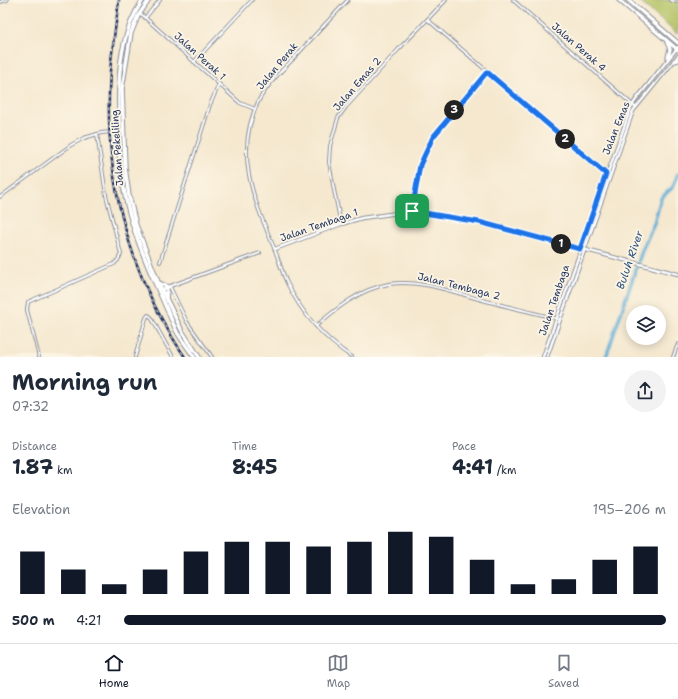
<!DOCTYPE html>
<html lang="en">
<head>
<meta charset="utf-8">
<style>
  body { margin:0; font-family:"Shantell Sans",sans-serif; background:#f2f2f3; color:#1f2937; height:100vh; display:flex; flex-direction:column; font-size:15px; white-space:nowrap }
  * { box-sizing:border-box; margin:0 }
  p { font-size:13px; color:#747a83 }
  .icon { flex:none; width:22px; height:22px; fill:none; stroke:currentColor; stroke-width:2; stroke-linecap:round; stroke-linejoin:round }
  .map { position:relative; height:357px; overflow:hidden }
  .drawer { display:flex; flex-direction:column; background:#fff; flex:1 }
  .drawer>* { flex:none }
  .fabs { position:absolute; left:626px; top:305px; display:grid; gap:8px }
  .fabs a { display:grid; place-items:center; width:40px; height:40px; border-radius:50%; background:#fff; box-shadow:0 2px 10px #0003; font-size:20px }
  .pin { position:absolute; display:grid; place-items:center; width:34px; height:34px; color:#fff; margin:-17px; border-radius:8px; box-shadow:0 2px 6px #0006 }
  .km { position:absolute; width:20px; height:20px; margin:-10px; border-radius:50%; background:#222; color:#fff; font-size:11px; line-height:20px; text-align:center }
  .round { display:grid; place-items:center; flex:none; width:42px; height:42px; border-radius:21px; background:#f2f2f3 }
  .headline { display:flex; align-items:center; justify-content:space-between; height:68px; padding:0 12px }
  h1 { font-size:22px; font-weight:700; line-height:30px }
  .stats { display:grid; grid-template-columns:repeat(3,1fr); gap:6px; height:68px; padding:4px 12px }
  .stats div { display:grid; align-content:center }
  .stats b { font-size:20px; font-weight:700 }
  .stats small { font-size:11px; font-weight:400 }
  .stats p { font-size:11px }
  .chart { height:112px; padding:8px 12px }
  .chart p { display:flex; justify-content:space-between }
  .chart svg { width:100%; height:72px; margin-top:4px; stroke:#111827; stroke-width:6 }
  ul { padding:0 12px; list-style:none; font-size:13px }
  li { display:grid; grid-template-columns:64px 48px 1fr; align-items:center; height:30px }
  li i { height:10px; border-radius:5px; background:#111827 }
  .tab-bar { display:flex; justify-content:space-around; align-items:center; height:56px; border-top:1px solid #e0e1e3; background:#fff; font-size:11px; color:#747a83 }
  .tab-bar a { display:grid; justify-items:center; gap:2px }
  .tab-bar .on { color:#111827 }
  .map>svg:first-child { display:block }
</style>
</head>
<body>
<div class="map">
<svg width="678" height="357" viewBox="0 0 678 357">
  <rect width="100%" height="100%" fill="#fcf5e5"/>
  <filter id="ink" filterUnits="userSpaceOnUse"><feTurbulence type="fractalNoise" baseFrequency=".025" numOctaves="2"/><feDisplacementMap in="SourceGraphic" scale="8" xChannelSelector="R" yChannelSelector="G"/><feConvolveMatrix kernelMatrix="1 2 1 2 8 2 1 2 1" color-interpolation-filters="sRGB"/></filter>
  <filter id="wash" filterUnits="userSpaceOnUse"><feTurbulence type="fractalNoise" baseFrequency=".012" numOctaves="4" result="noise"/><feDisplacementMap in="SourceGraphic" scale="16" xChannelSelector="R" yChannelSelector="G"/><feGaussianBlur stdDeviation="0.9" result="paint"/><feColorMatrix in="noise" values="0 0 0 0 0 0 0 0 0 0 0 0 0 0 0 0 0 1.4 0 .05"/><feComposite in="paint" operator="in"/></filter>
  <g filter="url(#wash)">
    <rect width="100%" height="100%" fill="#f5e8cf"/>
    <path fill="#b6c467" stroke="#687a62" d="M638,0h40v33h-2z"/>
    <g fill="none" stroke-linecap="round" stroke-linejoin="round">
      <path stroke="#5cadd7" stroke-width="3.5" d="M606,357l37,-109 11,-25 7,-25 12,-11 5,-13"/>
    </g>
  </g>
  <g filter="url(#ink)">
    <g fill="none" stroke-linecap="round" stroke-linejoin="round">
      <defs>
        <g id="minor">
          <path d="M348,0c-18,19 -36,38 -54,58 -13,13 -26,26 -35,42 -25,51 -7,95 13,143 6,13 9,27 15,40 15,31 36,55 65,74"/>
          <path d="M513,0l122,107"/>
          <path d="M670,0l8,2"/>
          <path d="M0,2l7,-2"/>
          <path d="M140,13l100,90 15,6"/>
          <path d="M145,18l15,-18"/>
          <path d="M428,20l178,154"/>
          <path d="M194,62l58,-62"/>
          <path d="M0,197l71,-52 13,-7 17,-5 22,-2"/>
          <path d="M412,211l8,-46 13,-28 54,-65"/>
          <path d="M341,224l-7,-34 -5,-28 1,-16 8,-28 8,-11 52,-57 48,-50"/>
          <path d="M160,262l50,-157 9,-21"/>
          <path d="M170,287l17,35 25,35"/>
          <path d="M162,289l98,-36"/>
          <path d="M316,326c21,-18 44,-37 73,-42 34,-5 68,10 101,18 22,6 45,11 68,17"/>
          <path d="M39,357l-12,-47 1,-8 86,-38 4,-4 3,-6 -15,-59 -9,-61"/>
          <path d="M135,357l11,-39 2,-3 3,2 22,40"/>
          <path d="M673,357l5,-13"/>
        </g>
        <path id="tertiary" d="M275,249l66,-25 21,-6 50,-7 32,5 35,6 199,52"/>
        <g id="secondary">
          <path d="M543,357l87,-247 5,-9 43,-54"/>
          <path d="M547,357l86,-246 45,-55"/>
        </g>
        <g id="primary">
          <path d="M143,0c-22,31 -25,71 -24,108 0,20 -1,41 2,61 4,41 19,80 36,118 7,15 13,30 20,45 5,9 12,17 17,25"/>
          <path d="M149,0l-11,16 -7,17 -9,56 3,79 4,28 7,29 22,57 24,49 17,26"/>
          <path d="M619,0l59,50"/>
          <path d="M628,0l50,43"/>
          <path d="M667,42l3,7 -2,9"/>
          <path d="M674,61l4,-1"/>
          <path d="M159,283l9,4"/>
          <path d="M166,298l1,-9"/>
        </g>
      </defs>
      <use href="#minor" stroke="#888c96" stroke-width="4"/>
      <use href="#tertiary" stroke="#888c96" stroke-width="4.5"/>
      <use href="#secondary" stroke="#888c96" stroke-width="4.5"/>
      <use href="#primary" stroke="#888c96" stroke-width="5.5"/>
      <use href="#minor" stroke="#fff" stroke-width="2"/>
      <use href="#tertiary" stroke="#fff" stroke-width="2.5"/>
      <use href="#secondary" stroke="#fff" stroke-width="2.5"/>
      <use href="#primary" stroke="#fff" stroke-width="3.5"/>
      <defs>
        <path id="rail" d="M119,0c-3,24 -7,48 -9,72 -7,102 17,200 75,285"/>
      </defs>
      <use href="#rail" stroke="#1b2f5e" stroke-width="2.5"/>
      <use href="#rail" stroke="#fcf5e5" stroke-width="1" stroke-dasharray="3" stroke-linecap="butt"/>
    </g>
  </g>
  <g fill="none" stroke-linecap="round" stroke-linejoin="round" filter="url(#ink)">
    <defs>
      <path id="route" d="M487,72l119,102 -26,75 -101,-27 -67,-11 8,-46 13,-28z"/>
    </defs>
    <use href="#route" stroke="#fff" stroke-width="8"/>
    <use href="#route" stroke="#1a73e8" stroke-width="5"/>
  </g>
  <g text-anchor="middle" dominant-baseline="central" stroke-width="3.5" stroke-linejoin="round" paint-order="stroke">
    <g font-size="10" fill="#1b2f5e" stroke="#fcf5e5">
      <text transform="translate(579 47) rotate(41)">Jalan Perak 4</text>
      <text transform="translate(200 56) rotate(42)">Jalan Perak 1</text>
      <text transform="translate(277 66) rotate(-50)">Jalan Perak</text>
      <text transform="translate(357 84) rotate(-49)">Jalan Emas 2</text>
      <text transform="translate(616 128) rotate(-68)">Jalan Emas</text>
      <text transform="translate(117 148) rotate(-94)">Jalan Pekeliling</text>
      <text transform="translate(319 225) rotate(-19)">Jalan Tembaga 1</text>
      <text transform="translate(459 286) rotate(14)">Jalan Tembaga 2</text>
      <text transform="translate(554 300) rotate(-71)">Jalan Tembaga</text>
    </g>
    <g font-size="11" font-style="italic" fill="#2e5582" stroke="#fcf5e5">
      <text transform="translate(630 260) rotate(-71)">Buluh River</text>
    </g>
  </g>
</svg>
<div class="fabs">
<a><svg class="icon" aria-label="layers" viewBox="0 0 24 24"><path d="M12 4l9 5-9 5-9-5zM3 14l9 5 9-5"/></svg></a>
</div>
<div class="pin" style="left:412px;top:211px;background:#1e9e55"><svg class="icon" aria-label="arrive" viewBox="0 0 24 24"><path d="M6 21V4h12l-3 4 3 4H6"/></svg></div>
<b class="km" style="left:561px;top:244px">1</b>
<b class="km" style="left:565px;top:139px">2</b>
<b class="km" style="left:454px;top:110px">3</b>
</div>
<section class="drawer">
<div class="headline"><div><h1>Morning run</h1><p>07:32</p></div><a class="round"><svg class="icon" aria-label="share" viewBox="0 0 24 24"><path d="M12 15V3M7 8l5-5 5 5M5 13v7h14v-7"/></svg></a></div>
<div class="stats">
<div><p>Distance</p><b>1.87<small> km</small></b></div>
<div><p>Time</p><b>8:45</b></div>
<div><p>Pace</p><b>4:41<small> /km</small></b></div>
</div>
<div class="chart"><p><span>Elevation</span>195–206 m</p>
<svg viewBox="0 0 160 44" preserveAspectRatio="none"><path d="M5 44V18M15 44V29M25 44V38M35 44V29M45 44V18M55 44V12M65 44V12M75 44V15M85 44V12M95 44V6M105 44V9M115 44V23M125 44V38M135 44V35M145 44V23M155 44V15"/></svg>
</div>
<ul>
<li><b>500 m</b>4:21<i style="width:100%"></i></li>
</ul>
</section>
<nav class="tab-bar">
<a class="on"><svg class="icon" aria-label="home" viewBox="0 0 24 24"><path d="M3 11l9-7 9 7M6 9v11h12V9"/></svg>Home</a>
<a><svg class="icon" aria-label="map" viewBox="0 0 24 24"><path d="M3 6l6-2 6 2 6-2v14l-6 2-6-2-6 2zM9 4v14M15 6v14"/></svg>Map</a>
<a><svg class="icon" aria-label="saved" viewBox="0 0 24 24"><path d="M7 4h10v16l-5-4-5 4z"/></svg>Saved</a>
</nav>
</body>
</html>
